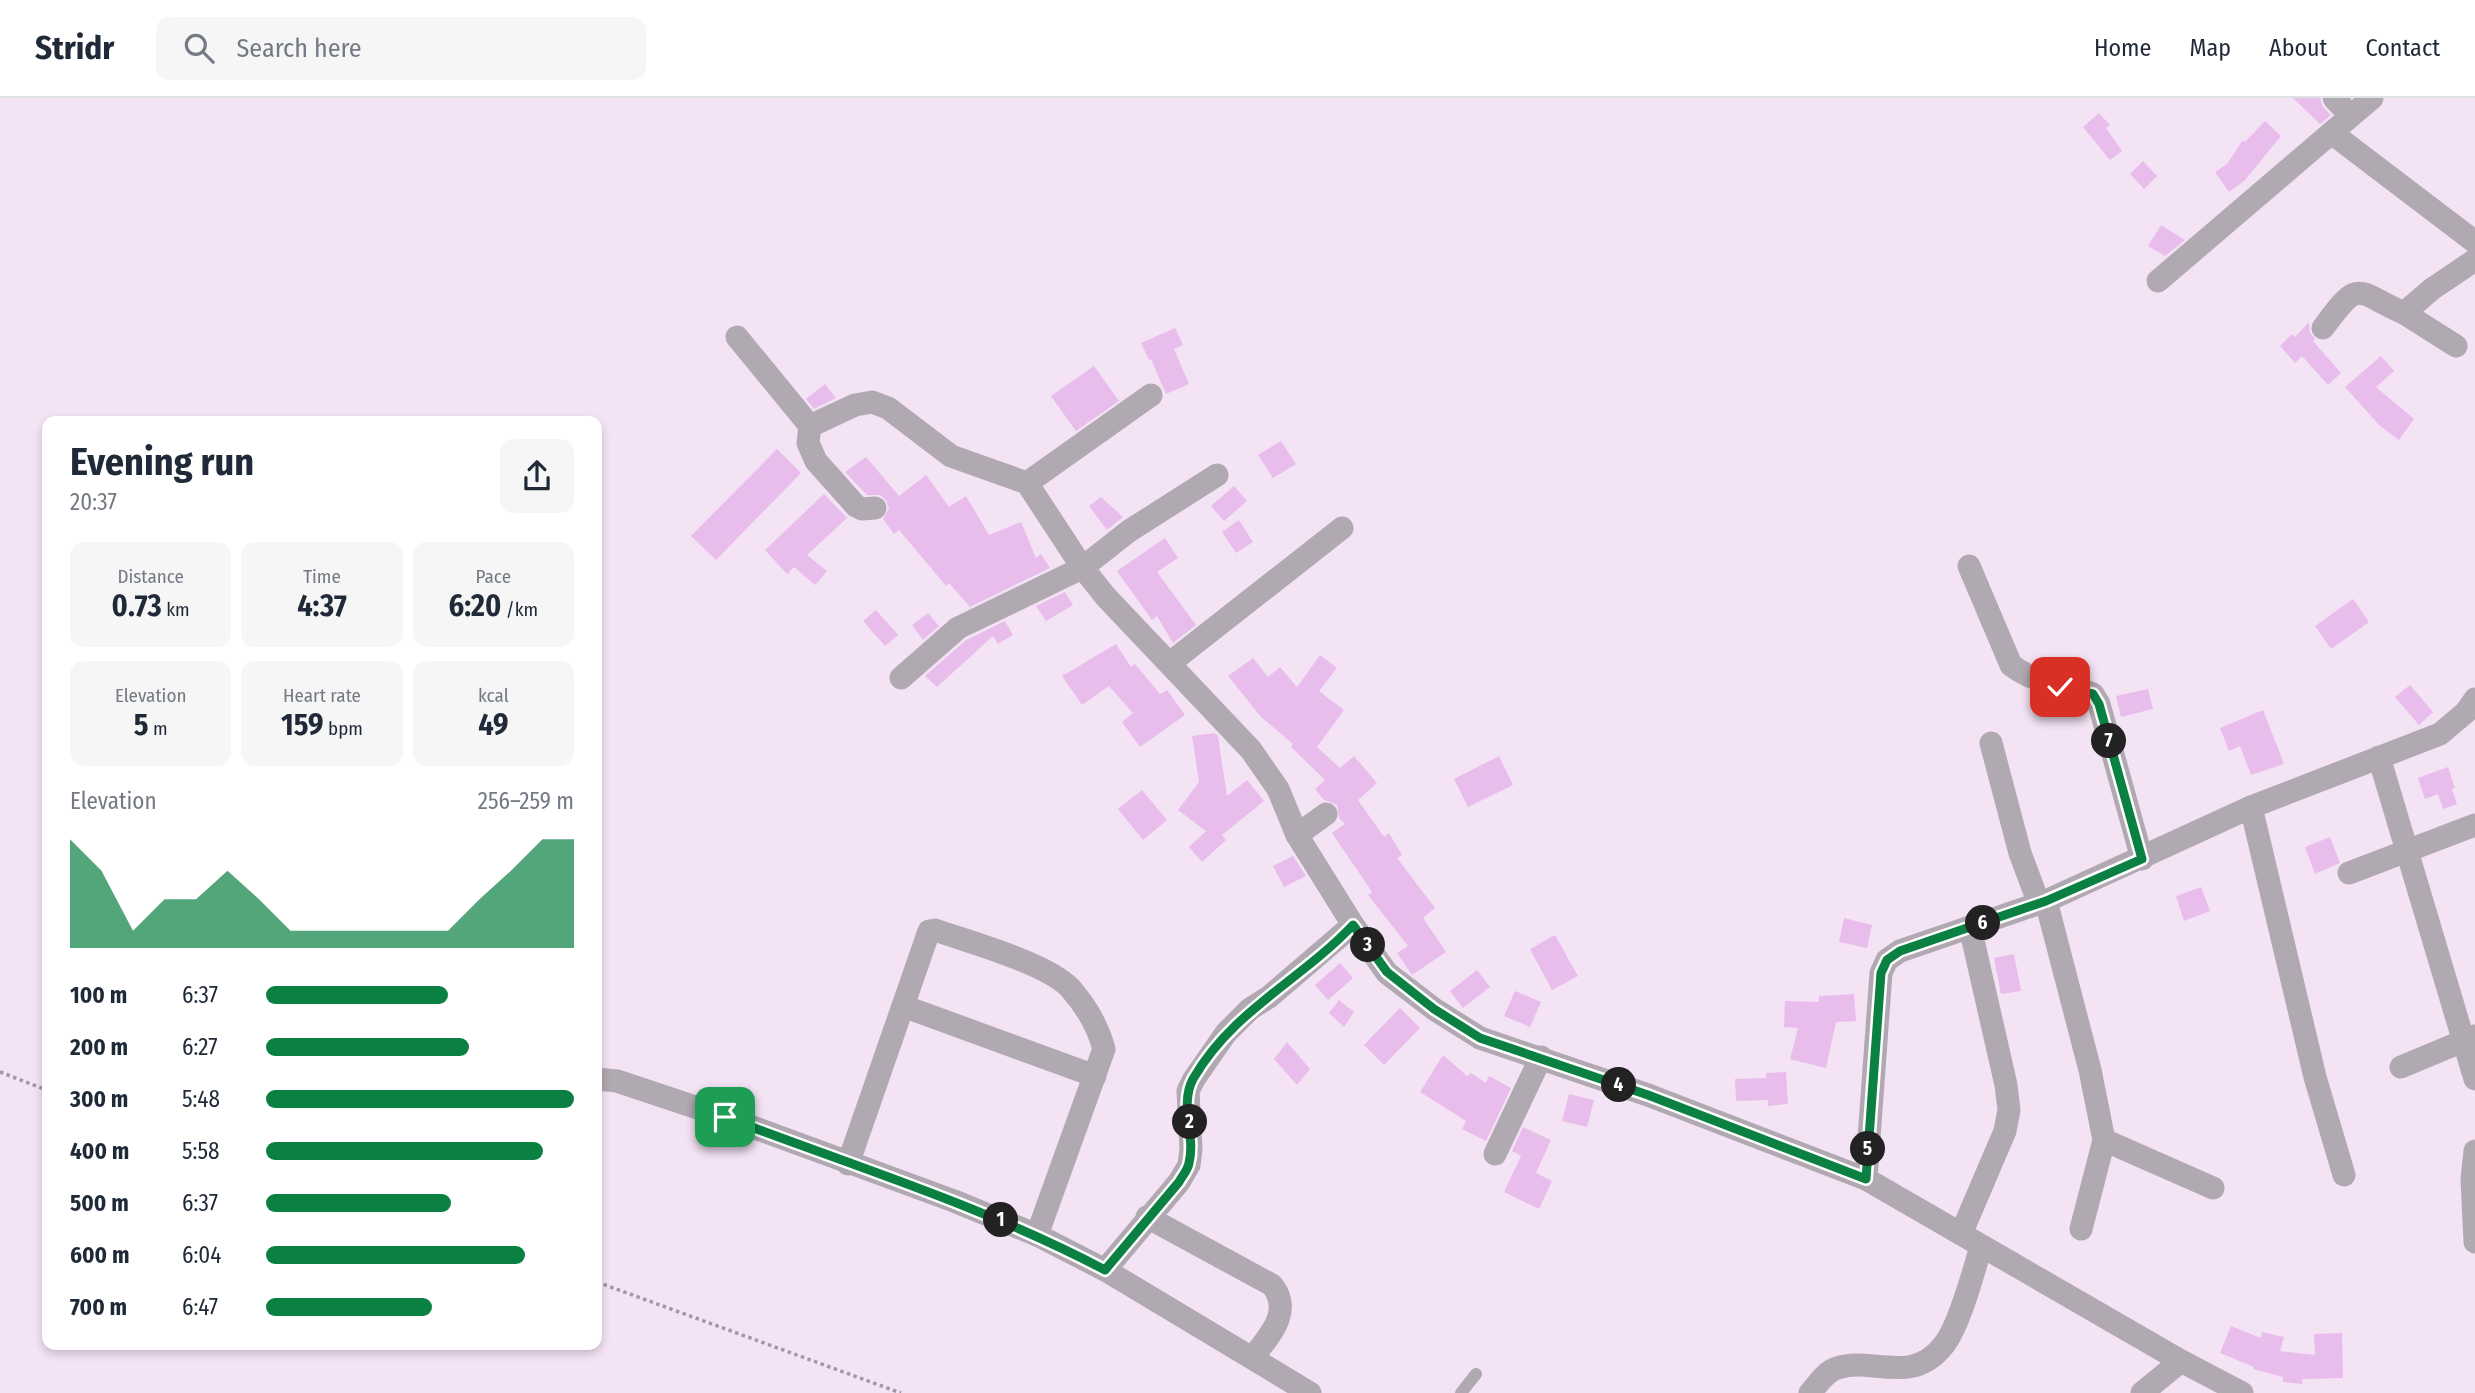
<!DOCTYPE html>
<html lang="en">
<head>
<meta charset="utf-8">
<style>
  body { margin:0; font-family:"Fira Sans Condensed",sans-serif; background:#f6f6f7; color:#1f2937; height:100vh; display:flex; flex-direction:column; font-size:26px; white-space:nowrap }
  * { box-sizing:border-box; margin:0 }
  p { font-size:23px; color:#747a83 }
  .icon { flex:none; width:38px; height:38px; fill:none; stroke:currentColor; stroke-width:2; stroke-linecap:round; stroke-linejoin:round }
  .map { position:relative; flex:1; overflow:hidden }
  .panel { position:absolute; left:42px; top:318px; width:560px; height:934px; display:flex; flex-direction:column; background:#fff; border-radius:14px; box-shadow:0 4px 10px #0003 }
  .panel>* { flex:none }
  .pin { position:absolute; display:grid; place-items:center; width:60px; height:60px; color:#fff; margin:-30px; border-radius:14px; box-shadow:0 4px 10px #0006 }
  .km { position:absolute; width:35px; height:35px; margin:-18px; border-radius:50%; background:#222; color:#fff; font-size:19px; line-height:35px; text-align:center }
  .round { display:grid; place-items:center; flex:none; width:74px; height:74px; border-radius:14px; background:#f6f6f7 }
  .headline { display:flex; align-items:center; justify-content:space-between; height:119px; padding:0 28px }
  h1 { font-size:38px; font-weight:700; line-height:52px }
  .figures { display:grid; grid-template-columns:repeat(3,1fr); gap:10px; height:119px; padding:7px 28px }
  .figures div { display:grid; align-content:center; border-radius:14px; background:#f6f6f7; text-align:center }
  .figures b { font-size:30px; font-weight:700 }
  .figures small { font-size:19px; font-weight:400 }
  .figures p { font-size:19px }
  .chart { height:196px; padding:14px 28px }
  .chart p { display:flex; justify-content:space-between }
  .chart svg { width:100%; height:126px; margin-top:7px; fill:#0b8043; opacity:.7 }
  ul { padding:0 28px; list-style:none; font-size:23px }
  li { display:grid; grid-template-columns:112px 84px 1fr; align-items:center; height:52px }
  li i { height:18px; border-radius:9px; background:#0b8043 }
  header { display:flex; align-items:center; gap:42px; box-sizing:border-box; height:98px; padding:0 35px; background:#fff; border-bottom:2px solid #e0e1e3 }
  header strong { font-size:33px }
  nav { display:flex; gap:38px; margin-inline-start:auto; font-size:24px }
  .search { width:490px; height:63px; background:#f6f6f7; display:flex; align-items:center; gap:18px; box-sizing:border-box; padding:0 24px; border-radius:14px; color:#747a83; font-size:26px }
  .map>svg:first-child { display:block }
</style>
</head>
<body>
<header>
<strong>Stridr</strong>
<div class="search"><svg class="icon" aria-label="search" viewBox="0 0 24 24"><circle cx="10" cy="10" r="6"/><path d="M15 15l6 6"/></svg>Search here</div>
<nav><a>Home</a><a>Map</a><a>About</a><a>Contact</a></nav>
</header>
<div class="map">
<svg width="2475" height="1295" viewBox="0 0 2475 1295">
  <rect width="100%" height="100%" fill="#f4e3f5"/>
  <g fill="#e8bdec">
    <path d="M2293,0h27l3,9 8,8 -11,9z"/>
    <path d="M2099,15l11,12 -4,3 16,23 -12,9 -27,-33z"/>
    <path d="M2265,23l16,15 -36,44 -16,12 -14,-20 12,-8 16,-24 2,2z"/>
    <path d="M2143,63l14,15 -13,13 -14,-15z"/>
    <path d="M2161,127l24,15 -20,16 -17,-10z"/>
    <path d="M2309,224l1,11 5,6 -2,2 28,32 -13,12 -26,-29 -7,7 -15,-17 12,-12 3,3z"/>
    <path d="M1175,230l8,17 -9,4 15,35 -23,10 -15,-35 -2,1 -8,-17z"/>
    <path d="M2381,258l13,15 -18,16 38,32 -15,21 -20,-15 -34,-38z"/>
    <path d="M1094,268l25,35 -43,30 -25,-35z"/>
    <path d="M825,286l11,14 -22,11 -8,-10z"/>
    <path d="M1281,343l15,23 -23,14 -15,-23z"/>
    <path d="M777,351l24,24 -85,87 -25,-24z"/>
    <path d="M866,359l33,39 27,-21 23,32 17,-11 23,39 32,-13 15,36 5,-4 9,14 -80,39 -21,-24 -3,3 -47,-56 -5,4 -11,-15 6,-11 -3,-8 -6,-5h-13l-22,-23z"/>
    <path d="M1234,388l13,15 -23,20 -13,-15z"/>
    <path d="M824,396l23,24 -40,37 20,16 -12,14 -21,-18 -7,7 -22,-24z"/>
    <path d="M1101,399l22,20 -16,13 -18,-24z"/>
    <path d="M1239,422l14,22 -17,11 -14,-21z"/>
    <path d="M1165,440l13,20 -21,14 39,53 -23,18 -16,-27 -5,4 -35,-49z"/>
    <path d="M1065,494l8,13 -27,16 -10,-15z"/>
    <path d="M2353,501l16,23 -38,27 -16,-23z"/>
    <path d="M876,512l22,25 -13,11 -22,-25z"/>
    <path d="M928,515l11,13 -16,14 -11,-15z"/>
    <path d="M1005,523l8,14 -15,9 -5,-8 -56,51 -12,-11 41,-36z"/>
    <path d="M1116,546l15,23 4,-3 25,30 7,-4 18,25 -45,32 -18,-25 11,-9 -24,-27 -27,19 -20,-29z"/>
    <path d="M1320,557l17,13 -18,23 25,19 -27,37 23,21 14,-12 23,27 -19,17 26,37 5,-4 13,22 -5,3 38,50 -12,10 23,34 -34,23 -15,-22 11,-7 -40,-51 4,-3 -40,-59 13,-9 -6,-6 -2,-13 -13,-5 -9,-11 10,-9 -34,-33 2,-3 -32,-27 -33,-41 25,-18 15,19 12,-10 17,20z"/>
    <path d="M2410,587l23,27 -14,13 -24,-28z"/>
    <path d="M2148,591l5,20 -32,8 -5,-21z"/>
    <path d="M2263,612l21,54 -33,11 -11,-29 -11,5 -9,-23z"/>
    <path d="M1215,635l3,3 9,60 20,-16 17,21 -42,34 4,5 -24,22 -13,-15 17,-16 -28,-21 21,-28 -7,-46z"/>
    <path d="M1499,658l14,29 -45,22 -14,-28z"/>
    <path d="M2448,669l7,21 -3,1 5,15 -14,5 -5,-15 -13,5 -7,-21z"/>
    <path d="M1142,692l25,30 -24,20 -25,-31z"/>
    <path d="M2330,739l10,26 -25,11 -10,-27z"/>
    <path d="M1293,758l13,20 -22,11 -11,-21z"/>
    <path d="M2201,789l9,24 -26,10 -8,-25z"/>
    <path d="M1844,820l28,7 -5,23 -28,-6z"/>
    <path d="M1555,837l23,41 -26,14 -22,-41z"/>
    <path d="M2014,856l7,37 -20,3 -7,-36z"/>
    <path d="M1340,865l13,15 -25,22 -13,-15z"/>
    <path d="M1477,872l13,17 -27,21 -13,-17z"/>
    <path d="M1515,893l26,11 -11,25 -26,-11z"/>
    <path d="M1854,896l2,27 -20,1 -10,46 -36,-9 8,-31 -14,-1 1,-26 34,1v-6z"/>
    <path d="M1339,902l15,12 -10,15 -15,-14z"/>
    <path d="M1400,910l20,20 -36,37 -20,-20z"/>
    <path d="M1287,944l23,27 -13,16 -23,-26z"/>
    <path d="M1443,957l24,21 4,-3 15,10 3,-7 22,12 -25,53 -24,-12 4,-8 -46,-29z"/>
    <path d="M1786,974l2,32 -20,2v-6l-32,1 -1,-22 31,-1v-5z"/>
    <path d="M1569,996l25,6 -7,27 -25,-6z"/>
    <path d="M1523,1029l28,13 -15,33 16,8 -13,28 -35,-17 17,-36 -9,-5z"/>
    <path d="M2231,1228l30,12 1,-6 22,5 -4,14 35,4 -1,-21 28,-1 1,45 -40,1 -1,5 -19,-2v-5l-30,-8 1,-2 -34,-14z"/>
  </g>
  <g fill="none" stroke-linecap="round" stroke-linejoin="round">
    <g stroke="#a497a5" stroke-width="3.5" stroke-dasharray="3.5 3.5" stroke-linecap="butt">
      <path d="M0,974l47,18"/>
      <path d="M597,1184l304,111"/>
    </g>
    <path stroke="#b1a9b1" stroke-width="12" d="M1461,1295l15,-19"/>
    <g stroke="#b1a9b1" stroke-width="23">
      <path d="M2334,0l16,17"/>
      <path d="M2333,36l142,108"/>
      <path d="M2158,183l214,-183"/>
      <path d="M2404,215l52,33"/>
      <path d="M2323,230c38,-52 32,-36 81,-15l28,-24 43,-29"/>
      <path d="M737,239l73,89 45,-21 17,-3 16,6 63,48 76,27 55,84 24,30 145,153 27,39 19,46 56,90 34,48 47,36 46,29 168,57 218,84 315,182 61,32"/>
      <path d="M810,328l-2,17 8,18 40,45 6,3 13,-1"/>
      <path d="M1027,385l124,-88"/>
      <path d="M1969,468l42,99c29,22 52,17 82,29l6,10 43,155"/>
      <path d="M1170,565l172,-135"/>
      <path d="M901,580l57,-50 124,-60 47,-37 88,-56"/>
      <path d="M1991,645l29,110 19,51"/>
      <path d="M2379,659l96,322"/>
      <path d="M2251,709l64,270 29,98"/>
      <path d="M1297,737l29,-21"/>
      <path d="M2349,775l126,-48"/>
      <path d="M2046,803l44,169 14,70 109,48"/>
      <path d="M903,908l192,70"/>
      <path d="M2401,969l74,-31"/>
      <path d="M597,981l20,2 108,36 229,84 83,34"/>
      <path d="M2475,1053l-3,28 3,63"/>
      <path d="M1495,1056l46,-97"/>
      <path d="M848,1066l81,-233 6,-1c34,12 111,33 135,58 16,18 28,39 34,61l-67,186 68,35 205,123"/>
      <path d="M1866,1081l15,-206 6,-13 13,-9 146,-50 205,-94 189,-73 26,-22 9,-13"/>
      <path d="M1147,1119l125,68c21,26 -2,50 -19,72"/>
      <path d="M2081,1131l23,-89"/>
      <path d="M1961,1136l44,-103 4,-21 -3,-25 -36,-158"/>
      <path d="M1105,1172l74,-88 10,-17 2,-16 -3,-58 6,-12 32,-46 24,-24 19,-12 84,-72"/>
      <path d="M1810,1295c8,-9 15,-21 27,-25 34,-12 74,18 106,-22 16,-19 31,-75 38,-100"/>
      <path d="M2142,1295l39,-32"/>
    </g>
  </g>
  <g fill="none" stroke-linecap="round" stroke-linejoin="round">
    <defs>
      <path id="route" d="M725,1019c128,49 259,89 380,153l74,-88c3,-6 9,-12 10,-19 7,-27 -10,-58 4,-84 40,-69 107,-98 160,-154l34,47 47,37 46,29 168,57 218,84 15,-206 6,-13 13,-9 146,-50 96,-42 -43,-155 -6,-10 -33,-7"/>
    </defs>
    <use href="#route" stroke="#fff" stroke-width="14"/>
    <use href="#route" stroke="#0b8043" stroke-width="9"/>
  </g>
</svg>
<div class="pin" style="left:725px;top:1019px;background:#1e9e55"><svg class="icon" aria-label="arrive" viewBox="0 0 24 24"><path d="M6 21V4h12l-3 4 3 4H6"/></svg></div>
<div class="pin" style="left:2060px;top:589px;background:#d93025"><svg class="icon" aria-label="check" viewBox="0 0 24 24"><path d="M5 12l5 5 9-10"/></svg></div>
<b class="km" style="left:1001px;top:1122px">1</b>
<b class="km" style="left:1190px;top:1024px">2</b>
<b class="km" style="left:1368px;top:847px">3</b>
<b class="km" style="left:1619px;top:987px">4</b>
<b class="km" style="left:1868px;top:1051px">5</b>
<b class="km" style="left:1983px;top:825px">6</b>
<b class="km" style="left:2109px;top:643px">7</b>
<section class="panel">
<div class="headline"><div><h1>Evening run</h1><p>20:37</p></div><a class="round"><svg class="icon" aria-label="share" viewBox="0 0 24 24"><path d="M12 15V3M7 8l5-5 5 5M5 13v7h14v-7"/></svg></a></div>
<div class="figures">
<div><p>Distance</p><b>0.73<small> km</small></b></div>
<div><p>Time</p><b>4:37</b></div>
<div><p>Pace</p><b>6:20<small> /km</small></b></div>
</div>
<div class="figures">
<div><p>Elevation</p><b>5<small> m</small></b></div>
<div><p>Heart rate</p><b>159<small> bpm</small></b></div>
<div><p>kcal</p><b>49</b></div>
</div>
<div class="chart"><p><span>Elevation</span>256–259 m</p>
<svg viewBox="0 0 160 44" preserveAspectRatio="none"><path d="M0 44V6L10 17L20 38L30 27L40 27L50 17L60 27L70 38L80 38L90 38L100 38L110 38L120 38L130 27L140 17L150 6L160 6V44z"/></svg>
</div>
<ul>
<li><b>100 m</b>6:37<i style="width:59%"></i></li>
<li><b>200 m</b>6:27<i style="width:66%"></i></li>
<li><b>300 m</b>5:48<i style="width:100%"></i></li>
<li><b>400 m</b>5:58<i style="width:90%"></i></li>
<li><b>500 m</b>6:37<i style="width:60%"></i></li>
<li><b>600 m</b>6:04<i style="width:84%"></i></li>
<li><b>700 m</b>6:47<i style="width:54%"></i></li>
</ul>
</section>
</div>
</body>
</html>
